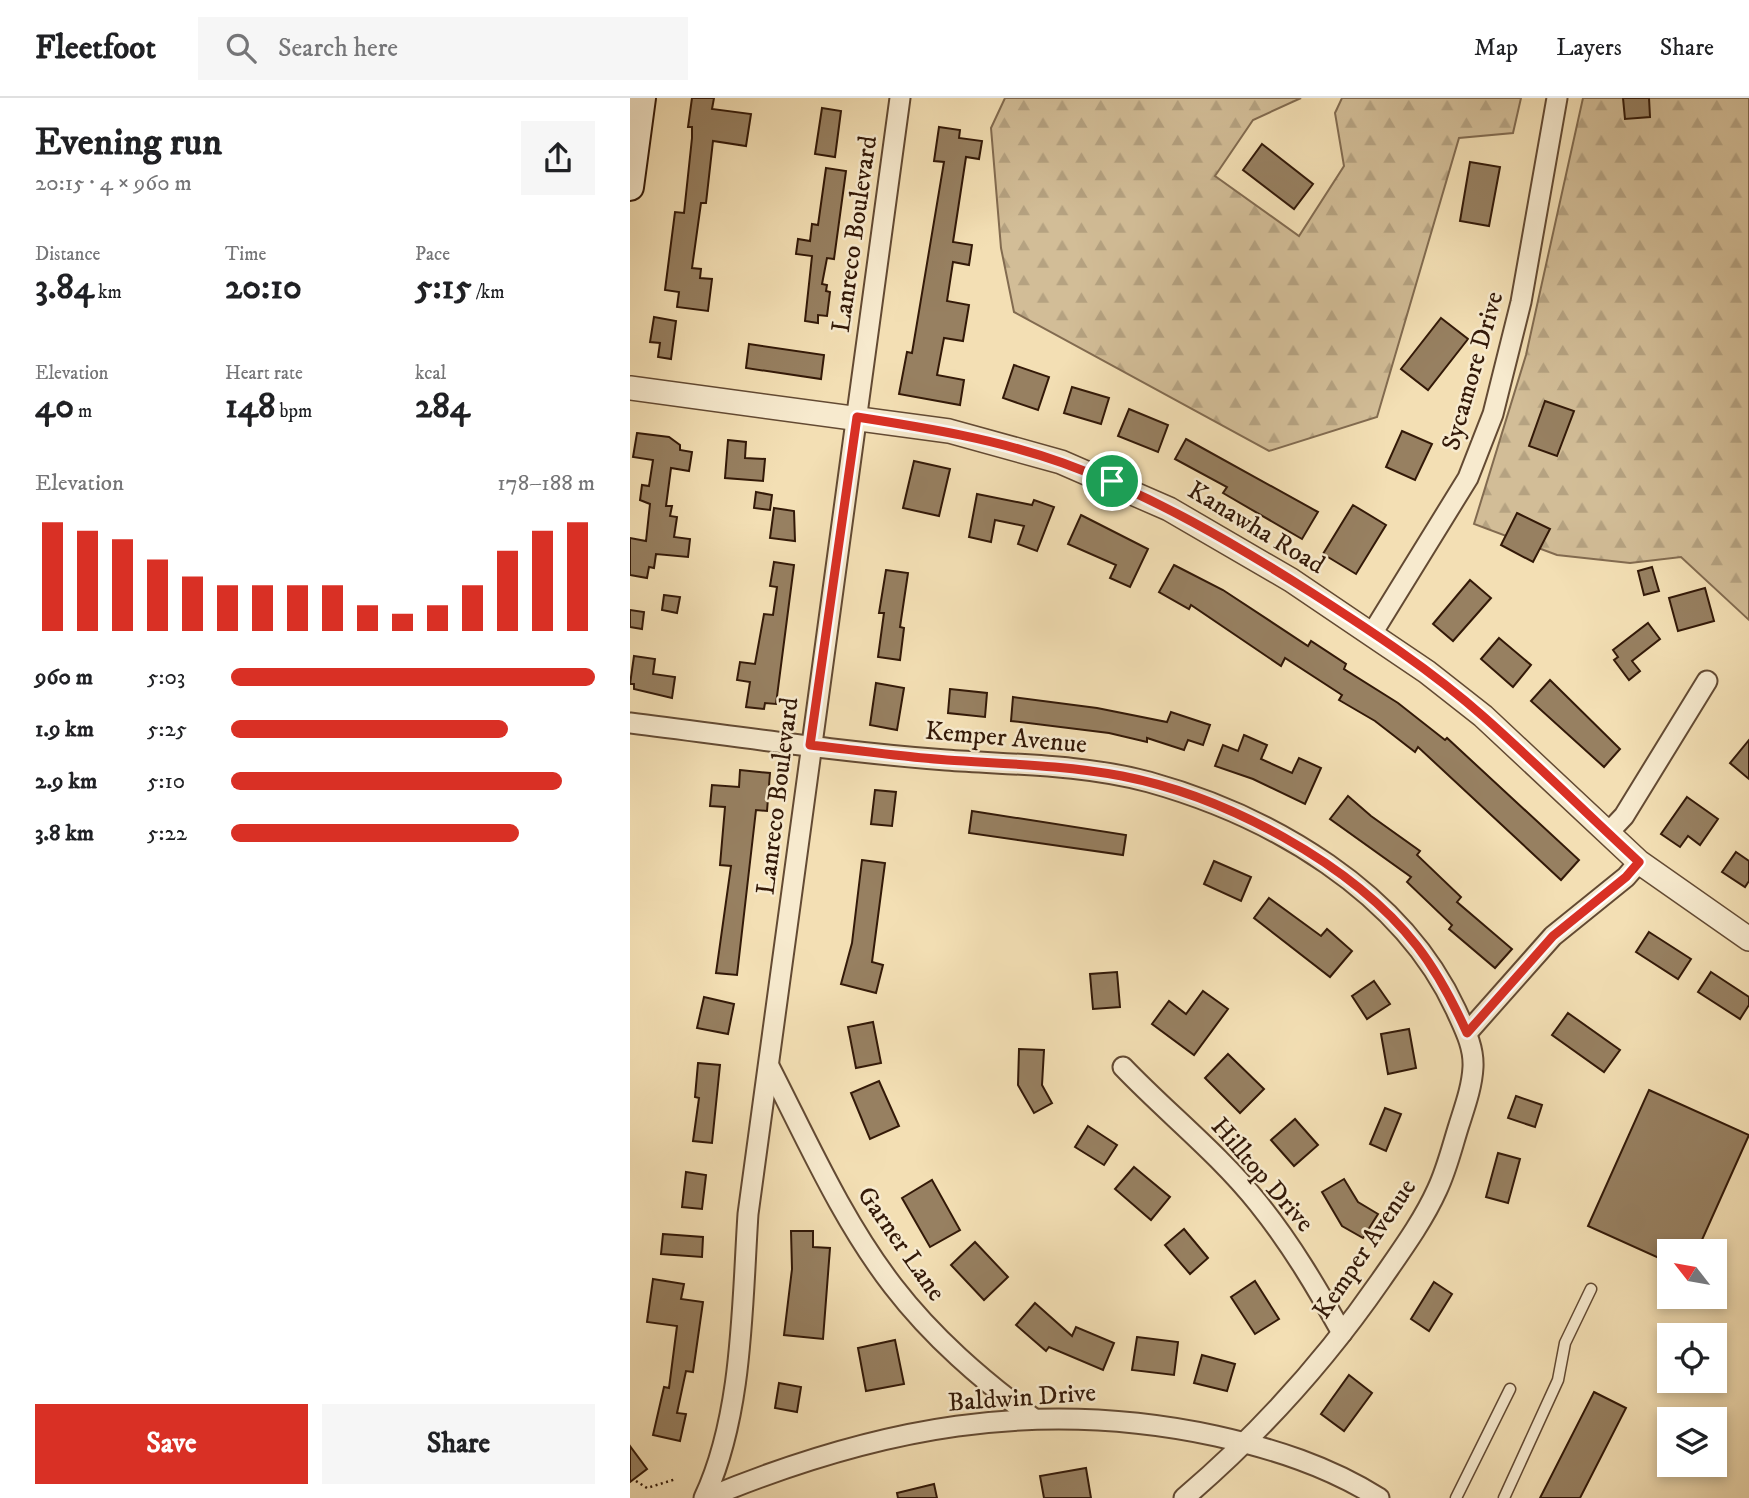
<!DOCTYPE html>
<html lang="en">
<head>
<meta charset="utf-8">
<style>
  body { margin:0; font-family:"IM FELL DW Pica",serif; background:#f6f6f6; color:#202124; height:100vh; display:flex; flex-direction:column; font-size:26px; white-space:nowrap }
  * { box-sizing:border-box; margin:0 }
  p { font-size:23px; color:#757577 }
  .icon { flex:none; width:38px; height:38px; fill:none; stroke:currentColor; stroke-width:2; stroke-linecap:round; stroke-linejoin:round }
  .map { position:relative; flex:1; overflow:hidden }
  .side { display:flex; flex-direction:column; background:#fff; width:630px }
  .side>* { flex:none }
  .needle { width:46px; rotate:301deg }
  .tools { position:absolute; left:1027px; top:1141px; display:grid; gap:14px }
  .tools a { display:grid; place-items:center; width:70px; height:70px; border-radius:0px; background:#fff; box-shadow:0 4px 10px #0003; font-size:35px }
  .pin { position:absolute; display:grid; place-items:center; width:60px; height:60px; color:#fff; margin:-30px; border:4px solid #fff; border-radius:50%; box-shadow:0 2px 7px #0007 }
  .round { display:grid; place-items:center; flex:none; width:74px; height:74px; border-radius:0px; background:#f6f6f6 }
  .summary { display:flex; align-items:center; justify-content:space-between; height:119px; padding:0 35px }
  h1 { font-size:38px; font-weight:800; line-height:52px }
  .metrics { display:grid; grid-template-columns:repeat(3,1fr); gap:10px; height:119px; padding:7px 35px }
  .metrics div { display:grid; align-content:center }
  .metrics b { font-size:35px; font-weight:800 }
  .metrics small { font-size:19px; font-weight:400 }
  .metrics p { font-size:19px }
  .chart { height:196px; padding:14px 35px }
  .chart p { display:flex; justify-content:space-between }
  .chart svg { width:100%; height:126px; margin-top:7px; stroke:#d93025; stroke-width:6 }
  .button { display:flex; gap:14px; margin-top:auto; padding:14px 35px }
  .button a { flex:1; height:80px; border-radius:0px; background:#d93025; color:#fff; font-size:28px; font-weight:800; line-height:80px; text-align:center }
  .button a+a { background:#f6f6f6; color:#202124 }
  ul { padding:0 35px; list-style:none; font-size:23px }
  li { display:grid; grid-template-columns:112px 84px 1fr; align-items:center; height:52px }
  li i { height:18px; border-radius:9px; background:#d93025 }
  header { display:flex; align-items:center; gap:42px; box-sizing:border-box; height:98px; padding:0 35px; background:#fff; border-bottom:2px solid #e0e0e0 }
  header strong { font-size:33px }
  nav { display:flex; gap:38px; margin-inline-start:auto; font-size:24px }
  .search { width:490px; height:63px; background:#f6f6f6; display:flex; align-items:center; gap:18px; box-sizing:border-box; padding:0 24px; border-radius:0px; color:#757577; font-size:26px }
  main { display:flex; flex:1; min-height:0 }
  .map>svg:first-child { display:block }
</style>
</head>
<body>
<header>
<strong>Fleetfoot</strong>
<div class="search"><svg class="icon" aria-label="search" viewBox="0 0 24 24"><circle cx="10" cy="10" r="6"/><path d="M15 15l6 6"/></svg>Search here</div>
<nav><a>Map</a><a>Layers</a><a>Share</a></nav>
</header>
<main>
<section class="side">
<div class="summary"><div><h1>Evening run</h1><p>20:15 · 4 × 960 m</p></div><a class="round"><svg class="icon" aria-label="share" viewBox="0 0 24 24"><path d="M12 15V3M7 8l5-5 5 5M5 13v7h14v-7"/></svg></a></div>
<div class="metrics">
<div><p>Distance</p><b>3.84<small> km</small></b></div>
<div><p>Time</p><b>20:10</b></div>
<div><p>Pace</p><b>5:15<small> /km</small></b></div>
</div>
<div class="metrics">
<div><p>Elevation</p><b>40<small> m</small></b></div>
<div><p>Heart rate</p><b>148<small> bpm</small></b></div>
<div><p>kcal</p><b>284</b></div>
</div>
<div class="chart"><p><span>Elevation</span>178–188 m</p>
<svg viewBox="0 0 160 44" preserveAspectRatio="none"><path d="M5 44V6M15 44V9M25 44V12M35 44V19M45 44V25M55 44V28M65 44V28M75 44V28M85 44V28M95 44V35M105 44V38M115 44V35M125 44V28M135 44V16M145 44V9M155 44V6"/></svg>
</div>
<ul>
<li><b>960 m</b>5:03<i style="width:100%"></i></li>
<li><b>1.9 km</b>5:25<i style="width:76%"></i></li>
<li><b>2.9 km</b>5:10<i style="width:91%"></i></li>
<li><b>3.8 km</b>5:22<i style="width:79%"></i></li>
</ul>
<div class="button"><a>Save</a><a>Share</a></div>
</section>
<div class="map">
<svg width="1119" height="1400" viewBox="0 0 1119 1400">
  <defs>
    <pattern id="forest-firs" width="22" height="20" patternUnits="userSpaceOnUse" patternTransform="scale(1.75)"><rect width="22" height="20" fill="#d2bd97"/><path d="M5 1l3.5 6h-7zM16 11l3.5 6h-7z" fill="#b5a281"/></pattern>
  </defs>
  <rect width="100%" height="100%" fill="#f3dfb4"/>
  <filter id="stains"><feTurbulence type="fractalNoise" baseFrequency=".00286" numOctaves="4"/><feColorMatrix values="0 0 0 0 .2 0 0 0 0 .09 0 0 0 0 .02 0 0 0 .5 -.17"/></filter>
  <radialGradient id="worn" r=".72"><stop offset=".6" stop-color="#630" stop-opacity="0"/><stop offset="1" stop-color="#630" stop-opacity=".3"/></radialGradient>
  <g fill="url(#forest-firs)" stroke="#826b50" stroke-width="2">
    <path d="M375,0h296l-48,22 -38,56 84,60 45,-70 -9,-53 7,-15h179l-8,35 -54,5 -82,279 -108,34 -255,-139 -13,-64 -10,-120z"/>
    <path d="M953,0h166v522l-68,-63 -51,6 -73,-8 -83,-31 52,-169z"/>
  </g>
  <g fill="#978061" stroke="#331908" stroke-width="2">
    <path d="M62,0h22l-2,11 39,5 -5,32 -33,-5 -7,62h-5l-9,65 9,1 -1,9 12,1 -4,32 -31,-4 2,-15 -14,-2 10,-78 9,1 8,-75v-11h-4z"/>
    <path d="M993,0h26l1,19 -25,2z"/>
    <path d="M192,10l19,3 -6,46 -20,-3z"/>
    <path d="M309,29l21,3 -1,8 23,3 -3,18 -13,-2 -13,85 19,3 -3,20 -16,-3 -6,39 22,4 -6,36 -19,-3 -7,37 27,5 -4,25 -61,-11 8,-42 5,1 32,-191 -10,-1z"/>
    <path d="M632,46l51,40 -19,25 -51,-39z"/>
    <path d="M840,64l30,5 -11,59 -29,-5z"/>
    <path d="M196,70l20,3 -12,88 -7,-1 -5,26 5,1 -1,6 4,1 -3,24 -9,-1v8l-13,-2 7,-65 -16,-2 2,-15 12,2 2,-17 6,1z"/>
    <path d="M24,219l22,4 -5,38 -13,-2 2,-14 -10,-1z"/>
    <path d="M811,220l27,21 -40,51 -27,-21z"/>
    <path d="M119,246l75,11 -3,24 -75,-11z"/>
    <path d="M384,267l35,12 -11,33 -35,-12z"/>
    <path d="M442,289l37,11 -8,26 -37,-11z"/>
    <path d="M915,303l29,10 -17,45 -28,-10z"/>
    <path d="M499,311l39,16 -10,27 -40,-16z"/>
    <path d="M772,333l30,13 -17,36 -29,-13z"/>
    <path d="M7,335l32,4 11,8v5l12,2 -3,19 -18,-3 -5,38h6l-2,10 7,1 -3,20 16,2 -2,18 -32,-3 -2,14 -5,-1 -2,11 -17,-3v-37l16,3 4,-37 -10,-4 2,-15 7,1 4,-26 -20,-3z"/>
    <path d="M556,341l132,73 -16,27 -79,-46 4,-6 -52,-28z"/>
    <path d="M98,342l18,2 -1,16 20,1 -2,22 -38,-3z"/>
    <path d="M284,363l36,8 -11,47 -36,-8z"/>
    <path d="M126,394l16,3 -2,15 -16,-2z"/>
    <path d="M347,396l55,11 2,-5 20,7 -17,44 -19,-7 6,-18 -29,-6 -4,22 -22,-5z"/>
    <path d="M723,407l33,20 -30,49 -33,-20z"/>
    <path d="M144,410l20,3 1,30 -25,-3z"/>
    <path d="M887,415l33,16 -17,33 -32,-17z"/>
    <path d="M451,417l67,34 -18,38 -20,-9 6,-13 -48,-21z"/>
    <path d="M144,464l20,3 -18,139 -11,-1 -1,6 -18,-2 4,-25 -13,-2 3,-18 15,2 9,-50 9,1 4,-28 -7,-1z"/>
    <path d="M544,467l49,25 85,56 3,-5 35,23 -2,5 54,34 47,37 2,-2 132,122 -18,20 -143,-133 -3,5 -40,-31 -36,-21 3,-5 -57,-37 -4,8 -90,-61 -2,4 -30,-17z"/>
    <path d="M1022,469l7,24 -15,4 -6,-24z"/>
    <path d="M256,472l22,3 -8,54 4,1 -4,32 -22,-3 6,-44h-5z"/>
    <path d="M840,482l21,18 -38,43 -20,-17z"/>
    <path d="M1075,490l9,33 -36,10 -9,-33z"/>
    <path d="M34,497l16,2 -3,16 -15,-3z"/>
    <path d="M0,512l14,2 -2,17 -12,-2z"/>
    <path d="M1018,525l12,16 -28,22 8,10 -11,9 -15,-20 4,-3 -5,-7z"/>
    <path d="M869,540l32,27 -18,22 -32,-28z"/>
    <path d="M4,558l21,3 -2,15 22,3 -3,21 -38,-9v-5h-4z"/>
    <path d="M920,582l70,69 -16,18 -73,-66z"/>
    <path d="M246,585l28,5 -7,42 -27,-5z"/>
    <path d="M320,591l37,4 -2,24 -37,-4z"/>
    <path d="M383,599l84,11 70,14 4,-10 39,13 -7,20 -15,-5 -4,10 -37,-12v4l-38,-9 -98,-12z"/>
    <path d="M614,637l23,10 -6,14 31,14 7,-15 22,10 -16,36 -52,-25 -38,-13 8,-21 15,6z"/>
    <path d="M1119,642v39l-19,-16z"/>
    <path d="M110,672l30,3 -3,38 -11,-1 -19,165 -21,-2 15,-107 -11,-1 5,-58 -15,-1 2,-21 27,2z"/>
    <path d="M245,692l21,2 -4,34 -21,-2z"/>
    <path d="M718,698l23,20 49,35 -3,4 44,42 -4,5 55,47 -17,19 -46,-39 3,-4 -45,-43 4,-5 -81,-58z"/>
    <path d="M1057,699l31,22 -18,26 -12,-9 -8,11 -19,-13z"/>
    <path d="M342,713l154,24 -3,20 -154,-22z"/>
    <path d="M1106,754l13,9v20l-4,6 -23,-15z"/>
    <path d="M232,762l23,3 -13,99 11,3 -7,28 -35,-9 11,-41z"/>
    <path d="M584,763l37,16 -10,24 -37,-17z"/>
    <path d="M639,800l52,38 6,-7 25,22 -22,26 -76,-59z"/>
    <path d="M1019,834l42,27 -13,20 -42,-27z"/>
    <path d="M487,874l3,35 -27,2 -3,-35z"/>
    <path d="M1081,874l38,25v8l-9,14 -42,-27z"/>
    <path d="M744,883l16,23 -23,15 -15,-23z"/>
    <path d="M573,893l25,18 -34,46 -42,-31 17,-23 17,13z"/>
    <path d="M74,899l30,7 -6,30 -31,-6z"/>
    <path d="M938,915l52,37 -16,22 -52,-37z"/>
    <path d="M243,924l8,41 -25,5 -8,-41z"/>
    <path d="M779,931l7,39 -28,6 -7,-40z"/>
    <path d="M389,951l25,1 -2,35 10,18 -18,10 -16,-28z"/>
    <path d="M598,956l36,35 -24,24 -35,-35z"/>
    <path d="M68,965l22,2 -8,78 -19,-2 6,-43 -4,-1z"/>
    <path d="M249,983l20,45 -29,13 -19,-46z"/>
    <path d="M1019,992l100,45 -52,116h-27v12l-82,-37z"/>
    <path d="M886,998l26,9 -7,22 -27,-9z"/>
    <path d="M755,1010l16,6 -15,37 -16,-7z"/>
    <path d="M665,1021l23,26 -24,21 -23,-26z"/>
    <path d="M458,1028l29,19 -13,20 -29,-18z"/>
    <path d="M868,1055l22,6 -12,44 -22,-6z"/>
    <path d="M504,1069l36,30 -19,23 -36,-31z"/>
    <path d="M56,1074l20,3 -4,34 -20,-2z"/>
    <path d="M714,1081l14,23 20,12 -15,24 -21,-12 -20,-34z"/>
    <path d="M302,1082l28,50 -30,17 -28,-49z"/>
    <path d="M554,1131l24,29 -18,16 -25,-29z"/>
    <path d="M161,1133h22v16l17,1 -7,91 -39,-4 8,-66z"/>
    <path d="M33,1136l40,3 -1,20 -41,-3z"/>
    <path d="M345,1144l33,35 -24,23 -33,-35z"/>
    <path d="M23,1181l31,5 -3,15 22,3 -10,70 -7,-1 -9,42 9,1 -6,27 -27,-6 11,-48 5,1 8,-62 -30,-4z"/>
    <path d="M625,1183l24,38 -24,15 -24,-37z"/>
    <path d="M804,1184l18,12 -23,37 -18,-12z"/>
    <path d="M405,1205l37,33 4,-9 38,16 -11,27 -54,-23 -3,4 -30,-26z"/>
    <path d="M507,1239l41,5 -4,33 -42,-5z"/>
    <path d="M265,1242l9,44 -38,7 -8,-43z"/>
    <path d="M572,1257l33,9 -8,27 -33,-8z"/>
    <path d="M719,1277l23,18 -28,38 -23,-17z"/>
    <path d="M149,1285l22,4 -4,25 -22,-4z"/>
    <path d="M964,1294l32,16 -46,90h-40z"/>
    <path d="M0,1348l17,23 -17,13z"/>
    <path d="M456,1370l5,30h-47l-4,-22z"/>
    <path d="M304,1386l3,14h-39l-1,-5z"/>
  </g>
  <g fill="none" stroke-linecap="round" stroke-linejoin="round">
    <defs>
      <g id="service">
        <path d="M826,1400l54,-109"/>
        <path d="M874,1400l54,-118 7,-37 26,-54"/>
      </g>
      <g id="minor">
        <path d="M743,534l95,-154 25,-64 28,-112 36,-204"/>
        <path d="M0,625c105,13 210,29 316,37 68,5 136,4 203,22 122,34 252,109 307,228 8,18 18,36 17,57 -1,20 -8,39 -14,58 -7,22 -12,44 -22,65 -14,31 -36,61 -56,90 -56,81 -122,154 -197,218"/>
        <path d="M978,735l16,-17 83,-135"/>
        <path d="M837,935l86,-97 73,-59 13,-15"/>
        <path d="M139,968c38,74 73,154 124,220 40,52 88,93 140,132"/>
        <path d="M493,969c44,46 95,86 135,136 33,41 59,85 84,130"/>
        <path d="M74,1400c39,-83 38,-193 44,-284l152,-1116"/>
        <path d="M77,1400c169,-70 328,-101 509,-62 58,13 112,30 163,62"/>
      </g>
      <path id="tertiary" d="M0,290l319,43 112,31 108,47 122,71 136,92 56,44 156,146 110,77"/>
      <path id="secondary" d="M0,89l12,-89"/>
    </defs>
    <use href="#service" stroke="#634a33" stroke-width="13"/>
    <use href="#minor" stroke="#634a33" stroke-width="23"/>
    <use href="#tertiary" stroke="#634a33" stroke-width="26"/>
    <use href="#secondary" stroke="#331908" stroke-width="30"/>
    <path stroke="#331908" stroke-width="2.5" stroke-dasharray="2 3.5" stroke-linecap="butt" d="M6,1383l11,7 29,-9"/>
    <use href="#service" stroke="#f7eace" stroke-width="10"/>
    <use href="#minor" stroke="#f7eace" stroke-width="19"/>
    <use href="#tertiary" stroke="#f7eace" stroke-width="23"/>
    <use href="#secondary" stroke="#f7eace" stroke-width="26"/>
  </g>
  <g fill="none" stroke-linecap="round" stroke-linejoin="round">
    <defs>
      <path id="route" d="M227,319c70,11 139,22 206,46 89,32 170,80 249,130 59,38 119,77 172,124 53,47 103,97 155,145l-13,15 -73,59 -86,97c-14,-31 -29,-60 -50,-87 -65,-83 -192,-150 -295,-170 -58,-11 -116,-12 -175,-16 -45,-3 -91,-10 -137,-15z"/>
    </defs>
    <use href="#route" stroke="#fff" stroke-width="14"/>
    <use href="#route" stroke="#d93025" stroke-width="9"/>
  </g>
  <g text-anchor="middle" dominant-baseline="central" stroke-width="5" stroke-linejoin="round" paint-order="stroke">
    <g font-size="26" fill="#331908" stroke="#f7eace">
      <text transform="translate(225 136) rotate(-82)">Lanreco Boulevard</text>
      <text transform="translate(843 273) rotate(-74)">Sycamore Drive</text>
      <text transform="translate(626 430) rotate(31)">Kanawha Road</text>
      <text transform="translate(376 640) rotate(5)">Kemper Avenue</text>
      <text transform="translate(148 698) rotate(-83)">Lanreco Boulevard</text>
      <text transform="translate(632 1077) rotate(49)">Hilltop Drive</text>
      <text transform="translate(271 1146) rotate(55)">Garner Lane</text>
      <text transform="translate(735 1151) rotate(-56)">Kemper Avenue</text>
      <text transform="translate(392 1300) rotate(-4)">Baldwin Drive</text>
    </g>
  </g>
  <rect width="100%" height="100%" filter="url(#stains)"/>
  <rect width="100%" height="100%" fill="url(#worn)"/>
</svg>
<div class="tools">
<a><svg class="needle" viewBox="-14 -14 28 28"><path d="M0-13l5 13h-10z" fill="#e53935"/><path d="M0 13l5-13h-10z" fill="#757577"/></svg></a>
<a><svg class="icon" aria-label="locate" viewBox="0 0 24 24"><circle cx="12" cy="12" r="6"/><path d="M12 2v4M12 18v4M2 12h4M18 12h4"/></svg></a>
<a><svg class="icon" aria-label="layers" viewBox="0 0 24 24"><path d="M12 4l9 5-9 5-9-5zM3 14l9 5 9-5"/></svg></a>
</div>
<div class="pin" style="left:482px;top:383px;background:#1e9e55"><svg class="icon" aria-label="arrive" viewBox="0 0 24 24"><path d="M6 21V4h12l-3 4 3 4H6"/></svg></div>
</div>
</main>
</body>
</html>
